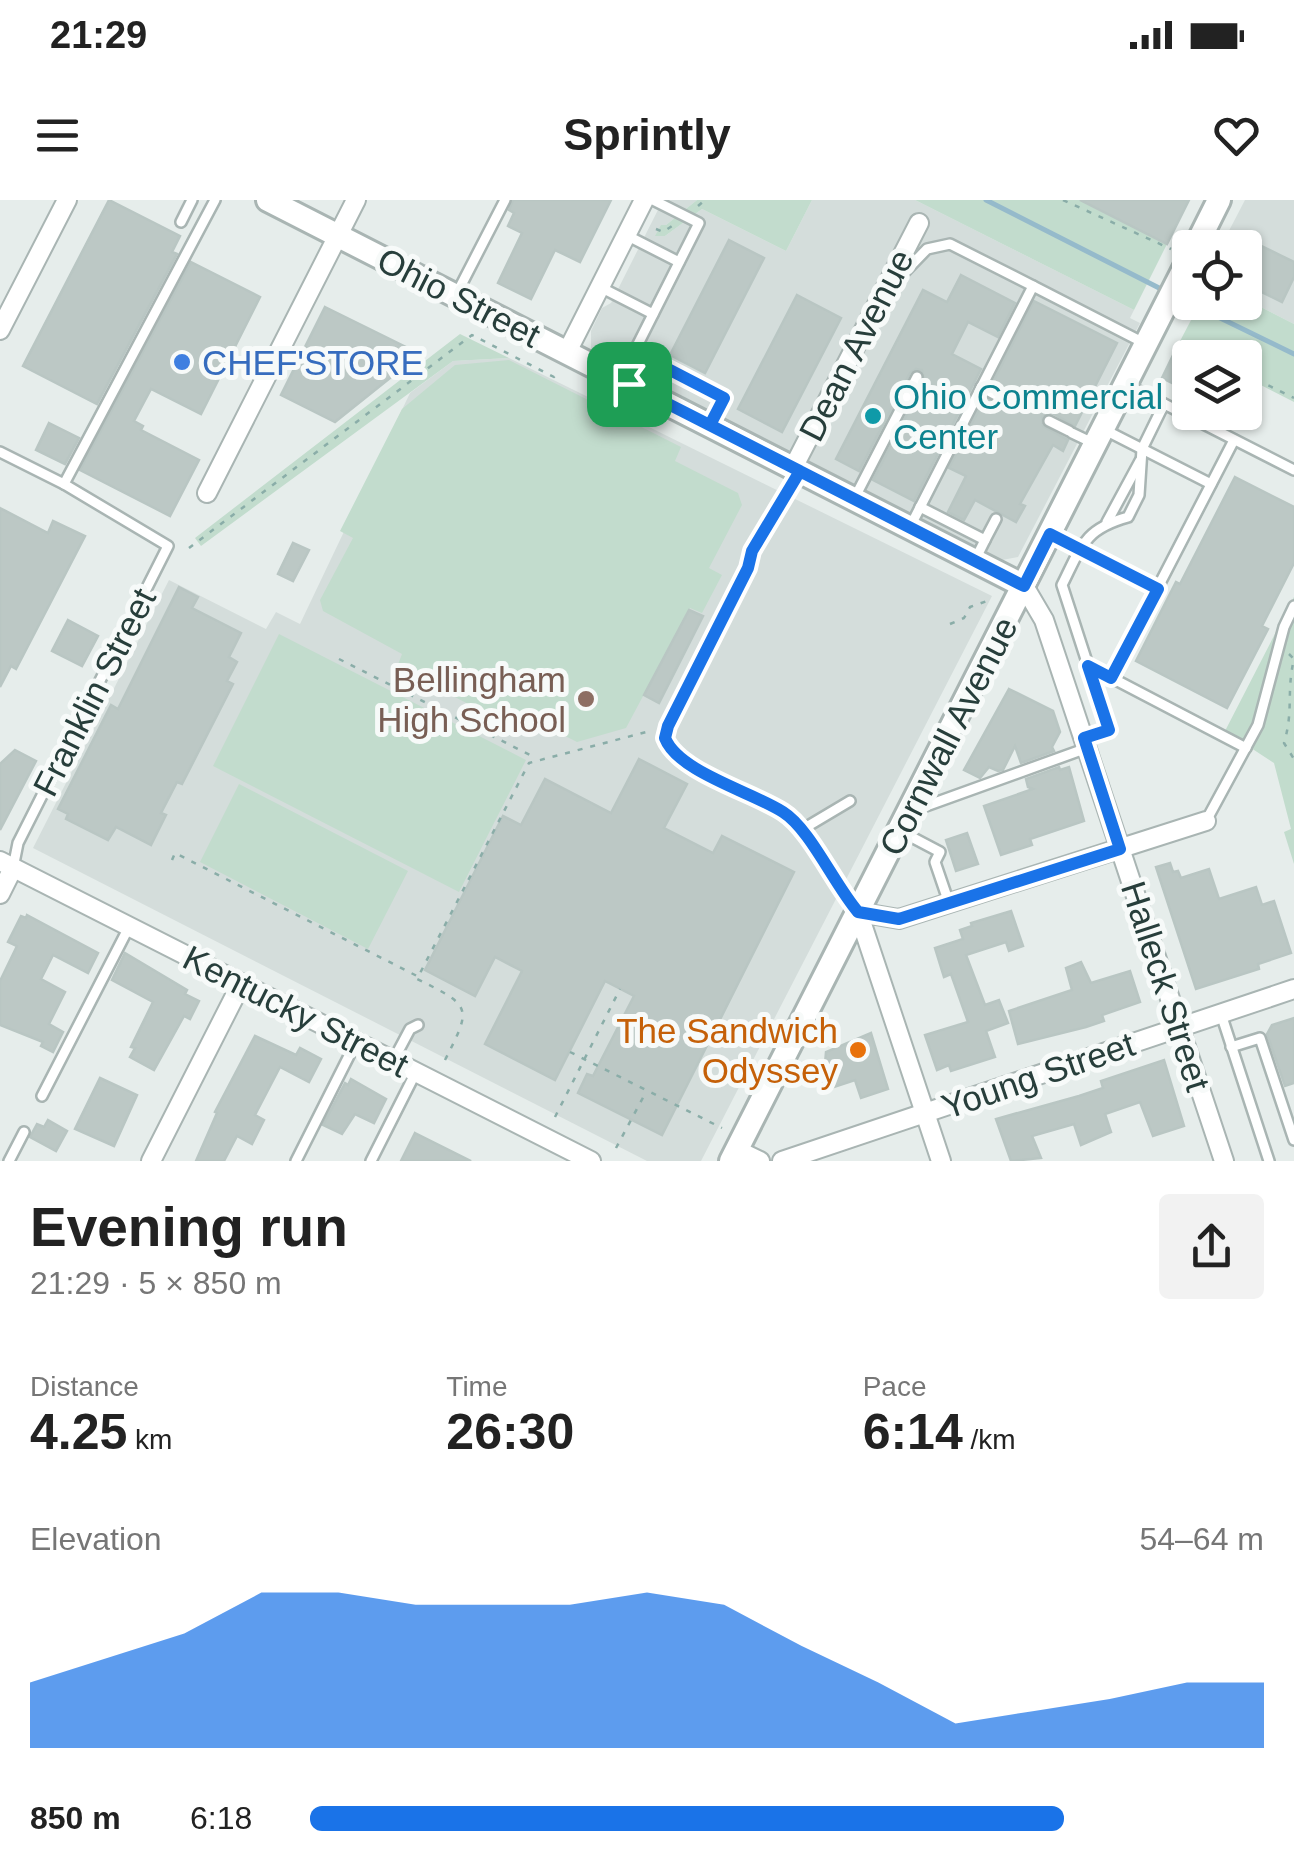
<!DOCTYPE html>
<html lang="en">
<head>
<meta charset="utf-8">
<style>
  body { margin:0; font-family:Arial,sans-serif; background:#f2f2f2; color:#222; height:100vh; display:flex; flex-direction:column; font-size:38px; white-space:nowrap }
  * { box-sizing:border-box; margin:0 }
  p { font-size:32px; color:#767676 }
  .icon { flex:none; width:55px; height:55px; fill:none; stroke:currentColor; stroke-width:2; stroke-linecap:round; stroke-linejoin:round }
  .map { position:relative; height:961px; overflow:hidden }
  .sheet { display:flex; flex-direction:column; background:#fff; flex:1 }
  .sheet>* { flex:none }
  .buttons { position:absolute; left:1172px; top:30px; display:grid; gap:20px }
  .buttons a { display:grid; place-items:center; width:90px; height:90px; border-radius:10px; background:#fff; box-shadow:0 2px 8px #0004; font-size:50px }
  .pin { position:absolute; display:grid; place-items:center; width:85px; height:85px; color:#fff; margin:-42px; border-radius:20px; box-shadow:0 5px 15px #0006 }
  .round { display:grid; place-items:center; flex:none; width:105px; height:105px; border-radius:10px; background:#f2f2f2 }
  .headline { display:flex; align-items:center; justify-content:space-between; height:170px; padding:0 30px }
  h1 { font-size:55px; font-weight:600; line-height:75px }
  .stats { display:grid; grid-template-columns:repeat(3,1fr); gap:15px; height:170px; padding:10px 30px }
  .stats div { display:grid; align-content:center }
  .stats b { font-size:50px; font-weight:600 }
  .stats small { font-size:28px; font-weight:400 }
  .stats p { font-size:28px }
  .chart { height:280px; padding:20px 30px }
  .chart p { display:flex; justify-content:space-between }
  .chart svg { width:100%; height:180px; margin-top:10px; fill:#1a73e8; opacity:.7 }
  ul { padding:0 30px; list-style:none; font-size:32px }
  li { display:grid; grid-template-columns:160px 120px 1fr; align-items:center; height:75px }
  li i { height:25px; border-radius:12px; background:#1a73e8 }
  .status { display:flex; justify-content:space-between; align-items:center; height:70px; padding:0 50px; background:#fff; direction:ltr }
  .status svg { height:28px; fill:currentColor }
  header { display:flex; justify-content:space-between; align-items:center; height:130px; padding:0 30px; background:#fff; font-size:45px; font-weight:600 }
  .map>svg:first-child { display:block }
</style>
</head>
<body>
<div class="status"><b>21:29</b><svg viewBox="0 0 49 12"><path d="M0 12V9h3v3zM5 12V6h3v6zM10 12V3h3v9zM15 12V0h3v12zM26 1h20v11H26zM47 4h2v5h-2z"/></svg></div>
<header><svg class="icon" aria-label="menu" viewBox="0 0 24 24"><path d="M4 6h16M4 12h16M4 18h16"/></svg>Sprintly<svg class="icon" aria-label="heart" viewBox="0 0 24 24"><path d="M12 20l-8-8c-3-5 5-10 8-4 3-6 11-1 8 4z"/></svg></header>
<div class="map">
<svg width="1294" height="961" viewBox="0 0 1294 961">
  <rect width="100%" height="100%" fill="#e6edeb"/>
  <g fill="#d4dddb">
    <path d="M663,0h34l-31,25h-5l4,11 37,-27 84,42 26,-51h103l219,110 -4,8 10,5 -122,234 -16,3 -406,-207 -5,-4v-18l11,-23 9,-5z"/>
    <path d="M1245,0h49v124l-49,-25v-51h-25z"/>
    <path d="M509,158l483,238 -291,565h-54l-614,-313 136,-268 97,49 10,-17 24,12 110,-231 43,-32z"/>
  </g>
  <g fill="#c2dccd">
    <path d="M697,0h115l-26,51 -84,-42 -37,27h-10l6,-11h5z"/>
    <path d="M915,0h165l87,44 -33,66z"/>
    <path d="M1245,99l49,25v78l-49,-25v-19l-38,-1 -28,-14 21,-40 45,-1z"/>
    <path d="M460,134l49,24 -56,3 -252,185 -6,-8z"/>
    <path d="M509,160l172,87 -6,14 63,32 4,12 -33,63 13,7 -20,38 -12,-5 -64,120 -49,14 -69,-35 -7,14 -104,-54 5,-13 -79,-43 -3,-11 33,-62 -13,-7 62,-122 53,-44z"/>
    <path d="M1294,397v267l-10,-32 7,-3 -17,-66 -49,-32z"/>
    <path d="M279,434l247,126 -67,132 -246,-126z"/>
    <path d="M239,584l169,87 -40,78 -168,-87z"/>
  </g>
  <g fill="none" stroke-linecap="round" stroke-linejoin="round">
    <g stroke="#95bacb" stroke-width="5">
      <path d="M986,0l179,91"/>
      <path d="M1175,96l119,58"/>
    </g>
  </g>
  <g fill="#bcc8c5" stroke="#b9c6c3" stroke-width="2.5">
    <path d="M109,0l71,36 -8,16 5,2 -80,150 -74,-38z"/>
    <path d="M513,0h98l-31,62 -25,-12 -24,49 -33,-16 24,-50 -14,-7 6,-13 -5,-3z"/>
    <path d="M1080,0h109l-22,44z"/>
    <path d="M1245,38l49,24v15l-12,25 -37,-18z"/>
    <path d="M729,40l35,18 -59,115 -35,-18z"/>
    <path d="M191,62l69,35 -59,117 -50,-25 -17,32 9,5 -2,4 58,30 -29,56 -90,-46z"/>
    <path d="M961,75l54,28 -17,34 -30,-15 -16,32 29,15 -67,132 -41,-21 51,-99 -2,-11 -6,-1 -6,4 -51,98 -23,-12 87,-169 24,12z"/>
    <path d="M797,95l44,23 -59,114 -44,-23z"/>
    <path d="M1034,101l83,42 -42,83 -23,-13 -10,4 1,9 25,14 -5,11 -10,-6 -33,59 5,2 -9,16 -41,-22 -11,20 -16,-8 18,-36 -17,-8 36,-70 10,5 9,-5 -2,-8 -10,-6z"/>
    <path d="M325,107l95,47 -85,68 -54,-27z"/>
    <path d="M1179,143l11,6v43l-28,-14z"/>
    <path d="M49,223l30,15 -14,26 -29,-14z"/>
    <path d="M1235,277l59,30v56l-32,63 6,3 -41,79 -91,-47 40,-79 4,2z"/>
    <path d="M0,308l48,25 5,-12 32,15 -69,133 -5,-3 -11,21z"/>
    <path d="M293,343l16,7 -16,31 -15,-7z"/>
    <path d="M179,387l19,10 -6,11 49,25 -12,24 8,5 -10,19 6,3 -51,100 -5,-2 -16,31 5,2 -15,30 -35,-18 -8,13 -42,-21 2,-5 -10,-5 53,-104 7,4z"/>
    <path d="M689,410l14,6 -44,87 -15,-8z"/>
    <path d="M68,420l30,16 -16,30 -30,-15z"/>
    <path d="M1009,489l44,22 7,21 -8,15 2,4 -33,12 -6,-17 -12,24 -5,1 -9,-4 -9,11 -16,-8z"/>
    <path d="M15,550l21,11 -36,69v-66z"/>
    <path d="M639,559l48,25 -23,44 49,25 9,-17 72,36 -132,263 -84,-42 9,-19 6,2 41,-80 -29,-15 -50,99 -70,-36 37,-73 -27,-14 -20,39 -50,-26 78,-154 18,9 24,-46 66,34z"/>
    <path d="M1059,567l1,3 9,-3 15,54 -54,18 2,6 -31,10 -17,-49 49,-17 -5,-2 -2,-8z"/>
    <path d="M967,633l11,31 -22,7 -10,-31z"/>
    <path d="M1170,663l3,9 5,-1 3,7 28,-9 10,30 37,-12 6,18 12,-4 17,52 -33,11 1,5 -63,20 -40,-122z"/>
    <path d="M1011,711l12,35 -14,5 -3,-9 -40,13 19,50 14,-5 9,23 -22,8 9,26 -44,14 -2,-6 -12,5 -12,-35 43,-13 -17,-48 -7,3 -9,-29 28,-9 -3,-9 12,-4 -1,-3z"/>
    <path d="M27,715l71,38 -10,20 -35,-18 -12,24 24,13 -16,32 14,8 -10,20 -12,-6 2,-4 -43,-17v-44l17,-35 -9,-4 13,-26 5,2z"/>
    <path d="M125,753l62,37 -2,4 14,7 -9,18 -6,-3 -30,54 -24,-13 5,-9 -4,-1 22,-45 -41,-22z"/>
    <path d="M1081,762l10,21 39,-12 10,31 -38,13 2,6 -18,6 -68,17 -9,-33 63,-21 -6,-22z"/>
    <path d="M1294,818v65l-9,3 -18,-52 5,-9z"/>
    <path d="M871,833l17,56 -27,9 -6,-18 -33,11 -6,-19 5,-1 -2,-5 6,-2 1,-12z"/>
    <path d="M255,836l41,19 4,-7 21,11 -12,23 -29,-15 -25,48 9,5 -12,24 -15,-8 -13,25h-28l21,-48 -2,-1z"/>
    <path d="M1164,860l20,66 -31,10 -13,-34 -35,12 6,18 -30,13 -7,-21 -42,12 9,22 -30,3 -15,-42 83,-23 24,-8 -2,-7z"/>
    <path d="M100,878l37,17 -23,51 -39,-17z"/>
    <path d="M351,879l35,20 -12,24 -19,-9 -13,20 -19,-9 22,-42 3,2z"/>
    <path d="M48,920l19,11 -11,20 -26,-14 7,-13 7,3z"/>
    <path d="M415,933l56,28h-70z"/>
  </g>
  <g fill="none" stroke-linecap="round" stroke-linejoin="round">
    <defs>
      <g id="service">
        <path d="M653,0l46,23 -65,129 90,46 -13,25"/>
        <path d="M181,22l11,-22"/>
        <path d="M626,35l53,27"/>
        <path d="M896,81l31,-32 23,-5 83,42 -122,239"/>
        <path d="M1033,86l113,58"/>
        <path d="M600,87l53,27"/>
        <path d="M456,95l49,-95"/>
        <path d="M629,184l14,-28"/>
        <path d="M1127,185l167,85"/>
        <path d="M981,187l15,8"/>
        <path d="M1049,221l20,10"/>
        <path d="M1103,229l108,55"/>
        <path d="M1072,233l21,10"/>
        <path d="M0,252l64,32 104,62 -150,297 -5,25"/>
        <path d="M800,272l-48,79 -4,17 -81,158 -2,12 13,20 107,55 18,16 47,-28"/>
        <path d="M64,284l151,-284"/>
        <path d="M854,299l63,-122"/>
        <path d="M920,307l65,33 -9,18"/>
        <path d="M1107,322l33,-61"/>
        <path d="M1053,336l104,53"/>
        <path d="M985,340l11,-21"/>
        <path d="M1089,466l157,82"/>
        <path d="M1111,478l123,-238"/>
        <path d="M1083,538l26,-8 -47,-145c19,-38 22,-56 66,-68l11,-22 3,-46 22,-45"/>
        <path d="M915,610l172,-62"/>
        <path d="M1206,621l52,-96 26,-98 10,-21"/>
        <path d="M803,629l19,34 34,47"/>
        <path d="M902,632l38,20 -5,10 14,41"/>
        <path d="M1221,814l48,147"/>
        <path d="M1231,847l29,-9 34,102"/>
        <path d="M393,861l17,-32 8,-4"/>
        <path d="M42,896l87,-169"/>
        <path d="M9,961l15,-29"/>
        <path d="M296,961l60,-119"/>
        <path d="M371,961l45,-89"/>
      </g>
      <g id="minor">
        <path d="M0,130l67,-130"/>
        <path d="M567,152l77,-152"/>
        <path d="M793,268l126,-245"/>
        <path d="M207,293l149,-293"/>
        <path d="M1024,386l20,34 180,541"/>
        <path d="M0,661l591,300"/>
        <path d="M0,694l13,-26"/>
        <path d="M737,950l23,11"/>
        <path d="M151,961l90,-177"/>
        <path d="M782,961l512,-172"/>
        <path d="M941,961l-83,-249 41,7 307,-98"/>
      </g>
      <g id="tertiary">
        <path d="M268,0l756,386"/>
        <path d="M1195,48l24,-48"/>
        <path d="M731,961l459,-904"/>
      </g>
    </defs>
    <use href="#service" stroke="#a9b5b3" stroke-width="14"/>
    <use href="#minor" stroke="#a9b5b3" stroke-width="22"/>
    <use href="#tertiary" stroke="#a9b5b3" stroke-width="28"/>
    <g stroke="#8aada8" stroke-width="2.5" stroke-dasharray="5 8" stroke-linecap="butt">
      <path d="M1063,0l108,49"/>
      <path d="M698,6l7,-6"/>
      <path d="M656,29l7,3 9,-6"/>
      <path d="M1180,141l33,17"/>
      <path d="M1245,174l49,24"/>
      <path d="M189,348l283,-213 82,42 3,-6"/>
      <path d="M950,424l14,-6 6,-11 20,-7"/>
      <path d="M1289,454l5,5c-8,34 0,50 -10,84l10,16"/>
      <path d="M339,459l191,96 3,6"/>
      <path d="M172,660l3,-7 242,123"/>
      <path d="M570,852l152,76"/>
      <path d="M445,860c27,-53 27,-54 -28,-81l112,-216 121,-32"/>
      <path d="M555,917l65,-128"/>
      <path d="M616,948l30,-56"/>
    </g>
    <use href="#service" stroke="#fff" stroke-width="9"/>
    <use href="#minor" stroke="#fff" stroke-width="18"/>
    <use href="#tertiary" stroke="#fff" stroke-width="22"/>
  </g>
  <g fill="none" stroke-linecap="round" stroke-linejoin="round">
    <defs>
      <path id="route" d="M629,184l171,87 -48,80 -4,17 -80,158 -3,12c13,34 87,54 118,74 27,17 51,72 75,100l41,7 221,-70 -36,-111 25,-8 -21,-64 23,12 47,-89 -108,-55 -26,52 -314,-161 14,-27 -81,-42 -14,28"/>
    </defs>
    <use href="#route" stroke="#fff" stroke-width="20"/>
    <use href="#route" stroke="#1a73e8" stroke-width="12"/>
  </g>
  <circle fill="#3f7fe0" stroke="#f7faf9" stroke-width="4" cx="182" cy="162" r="10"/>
  <circle fill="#0f9aa8" stroke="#f7faf9" stroke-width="4" cx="873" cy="216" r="10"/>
  <circle fill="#8d6e63" stroke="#f7faf9" stroke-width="4" cx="586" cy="499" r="10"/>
  <circle fill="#e8710a" stroke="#f7faf9" stroke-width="4" cx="858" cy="850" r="10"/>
  <g text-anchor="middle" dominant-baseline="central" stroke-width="10" stroke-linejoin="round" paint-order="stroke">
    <g font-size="35" fill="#273e3b" stroke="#f7faf9">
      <text transform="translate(459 97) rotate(27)">Ohio Street</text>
      <text transform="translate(856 145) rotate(-63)">Dean Avenue</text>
      <text transform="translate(94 492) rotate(-63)">Franklin Street</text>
      <text transform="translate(948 536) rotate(-63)">Cornwall Avenue</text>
      <text transform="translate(1166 786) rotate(72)">Halleck Street</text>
      <text transform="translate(296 811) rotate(27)">Kentucky Street</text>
      <text transform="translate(1038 875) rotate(-19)">Young Street</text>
    </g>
    <g font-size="35" fill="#366cbe" stroke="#f7faf9" text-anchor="start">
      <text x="202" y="162">CHEF'STORE</text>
    </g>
    <g font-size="35" fill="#0d838f" stroke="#f7faf9" text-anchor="start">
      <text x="893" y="196">Ohio Commercial<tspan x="893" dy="40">Center</tspan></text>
    </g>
    <g font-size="35" fill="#785e54" stroke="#f7faf9" text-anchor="end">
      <text x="566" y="479">Bellingham<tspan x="566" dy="40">High School</tspan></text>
    </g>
    <g font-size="35" fill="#c56008" stroke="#f7faf9" text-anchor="end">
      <text x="838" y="830">The Sandwich<tspan x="838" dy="40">Odyssey</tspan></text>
    </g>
  </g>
</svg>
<div class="buttons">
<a><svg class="icon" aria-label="locate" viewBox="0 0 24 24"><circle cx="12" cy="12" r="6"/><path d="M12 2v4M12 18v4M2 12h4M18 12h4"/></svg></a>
<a><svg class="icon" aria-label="layers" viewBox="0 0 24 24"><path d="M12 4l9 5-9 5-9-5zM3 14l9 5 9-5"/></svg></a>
</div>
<div class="pin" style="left:629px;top:184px;background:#1e9e55"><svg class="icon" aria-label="arrive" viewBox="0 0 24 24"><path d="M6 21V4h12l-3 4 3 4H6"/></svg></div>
</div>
<section class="sheet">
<div class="headline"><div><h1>Evening run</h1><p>21:29 · 5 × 850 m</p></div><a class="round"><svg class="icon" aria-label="share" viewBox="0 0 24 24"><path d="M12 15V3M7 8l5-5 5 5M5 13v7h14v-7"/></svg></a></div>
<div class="stats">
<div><p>Distance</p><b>4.25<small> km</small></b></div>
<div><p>Time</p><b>26:30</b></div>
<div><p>Pace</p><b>6:14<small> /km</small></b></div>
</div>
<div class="chart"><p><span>Elevation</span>54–64 m</p>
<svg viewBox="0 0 160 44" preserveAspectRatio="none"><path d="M0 44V28L10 22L20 16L30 6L40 6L50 9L60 9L70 9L80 6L90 9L100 19L110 28L120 38L130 35L140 32L150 28L160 28V44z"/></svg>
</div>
<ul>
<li><b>850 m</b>6:18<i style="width:79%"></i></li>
</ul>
</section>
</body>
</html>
